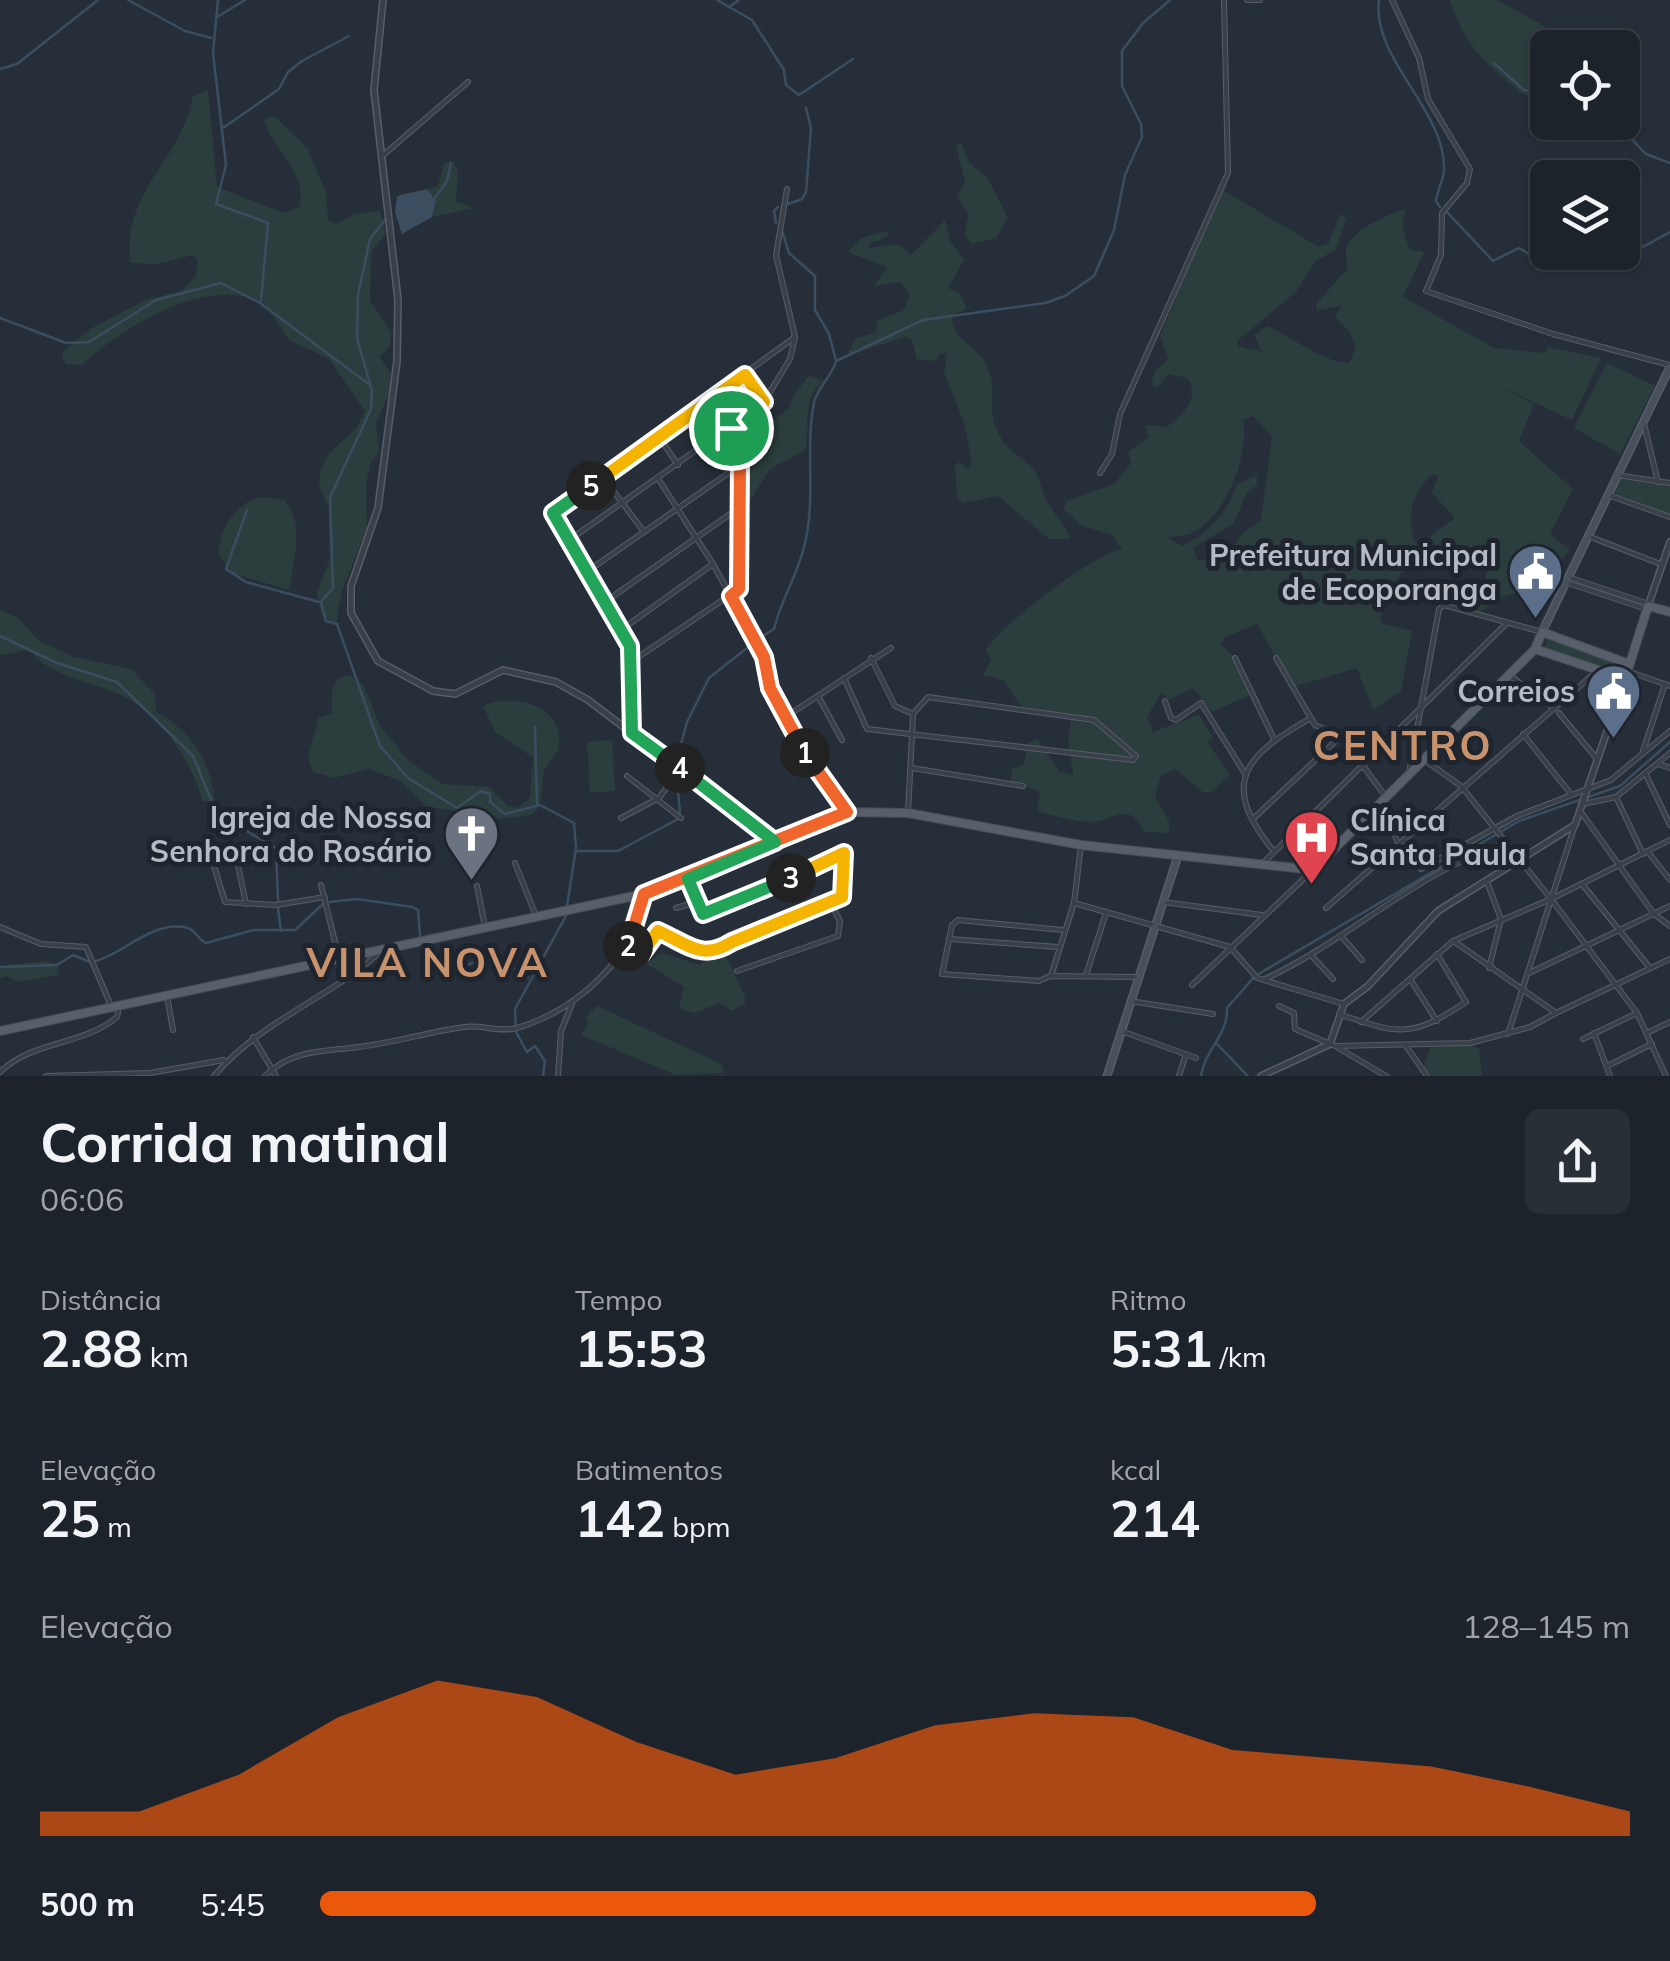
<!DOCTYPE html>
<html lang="pt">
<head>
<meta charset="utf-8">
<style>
  body { margin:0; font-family:Mulish,sans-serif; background:#292f37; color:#f1f3f6; height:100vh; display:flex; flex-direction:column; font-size:38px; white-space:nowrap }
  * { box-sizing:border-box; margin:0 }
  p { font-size:32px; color:#a0a4a9 }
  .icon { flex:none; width:55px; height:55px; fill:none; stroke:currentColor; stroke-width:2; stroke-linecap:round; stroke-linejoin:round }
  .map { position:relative; height:1076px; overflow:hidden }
  .details { display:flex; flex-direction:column; background:#1c232b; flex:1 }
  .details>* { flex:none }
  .tools { position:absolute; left:1530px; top:30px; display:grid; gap:20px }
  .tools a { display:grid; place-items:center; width:110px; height:110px; border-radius:15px; background:#1c232b; box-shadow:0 2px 8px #0004,0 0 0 2px #3a4047; font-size:50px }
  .pin { position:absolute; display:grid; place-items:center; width:85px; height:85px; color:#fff; margin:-42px; border:5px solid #fff; border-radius:50%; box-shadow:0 2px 10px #0007 }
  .km { position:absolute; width:50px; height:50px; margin:-25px; border-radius:50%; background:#222; color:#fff; font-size:28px; line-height:50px; text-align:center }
  .round { display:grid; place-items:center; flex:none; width:105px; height:105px; border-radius:15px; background:#292f37 }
  .summary { display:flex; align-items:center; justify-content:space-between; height:170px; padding:0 40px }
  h1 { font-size:55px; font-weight:700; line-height:75px }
  .metrics { display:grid; grid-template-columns:repeat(3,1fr); gap:15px; height:170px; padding:10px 40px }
  .metrics div { display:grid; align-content:center }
  .metrics b { font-size:50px; font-weight:700 }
  .metrics small { font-size:28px; font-weight:400 }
  .metrics p { font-size:28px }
  .chart { height:280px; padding:20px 40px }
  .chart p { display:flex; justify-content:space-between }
  .chart svg { width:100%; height:180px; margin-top:10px; fill:#ea580c; opacity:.7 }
  ul { padding:0 40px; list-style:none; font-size:32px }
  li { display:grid; grid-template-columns:160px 120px 1fr; align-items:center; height:75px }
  li i { height:25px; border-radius:12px; background:#ea580c }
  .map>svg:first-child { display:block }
</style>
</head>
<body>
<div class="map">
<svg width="1670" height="1076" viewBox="0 0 1670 1076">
  <rect width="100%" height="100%" fill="#262f39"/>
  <g fill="#2b3d3c" fill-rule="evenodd">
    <path d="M1450,0h47l73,40 1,7 -24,1 -11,-6 -5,3 -2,30 16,5 2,15 -12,9 -5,-8c-11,-1 -10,-6 -19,-12 -31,-25 -49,-45 -61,-84z"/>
    <path d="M208,90l9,97 66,26 16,-6c10,-37 -27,-56 -35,-88l10,-3 34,33 18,44 2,27 9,4 17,-10 26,-3 6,22 -15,19 -1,49 21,30 -1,14 -10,12 11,17 -1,18 -14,30 3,30 -9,12 -4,21 1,43 -25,63 -6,33 -14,-9 -5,-23 13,-33 -1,-52 -10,-19 2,-20 9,-16 26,-23 9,-18 -36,-52 -40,-19 -24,-36c-60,-31 -139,23 -184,61l-14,-1 -5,-6 1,-7 29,-23 53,-28 37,-9 14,-16 2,-14 -5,-6 -35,9 -28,-1c-7,-75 51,-101 63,-167z"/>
    <path d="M961,143l9,21 17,13 21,41 -12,20 -24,6 -7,-8 3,-23 -11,-16 8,-15 -9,-37z"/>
    <path d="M453,162l5,9 -2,30 18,7 -42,9 4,-16 -9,-12 11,-3 6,-23z"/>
    <path d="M1221,189l98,58 9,-3 13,-31 5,6 -10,30 -21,13 -19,30 -58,48v6l24,6 -8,-17 13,-9c23,10 59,38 82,37l7,-16 -6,-15 -15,-15 6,-11 -24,4 -1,-6 31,-35c0,-7 -3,-19 1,-25 9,-16 41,-30 58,-35 -5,14 -3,28 5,41l13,2 -21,45 91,51 52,5 1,-6 54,11 -29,62 -91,-42 53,26 -15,37 54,48 -23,45 20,16 -40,41 -24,4 -28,18 -16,-5v-10l23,-17 3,-16 -20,-17 -12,9 -2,13 -24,-7 8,-12 -8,-15 25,-18 -23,-25 6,-16 -4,-4c-28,23 -29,54 -12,83l-15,4 -27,57 3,7 29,7 -11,60 -28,19 -16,-42 -64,19 -36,-63 -32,13 -4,7 14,14 15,37 -38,17 -19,-24 -24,12 -7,-8 -15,25 6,15 46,-17 14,22 -6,5 23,33 -19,17h-8l-28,-23 -14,7 -6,21 14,24v12l-24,-1c-19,-34 -29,-10 -55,-10 -16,0 -33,-6 -48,-9l-5,-4 3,-17 -29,-11 1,-12 12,-5 3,-20 10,-5 23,33 13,3 -5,-38 3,-15 -11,-11c-44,5 -35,-3 -58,-32l-19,-4 8,-15 -5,-11c20,-28 105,-93 136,-100l-10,-14 -31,-10 -18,-16 4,-8 47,-17 17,-21 -3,-11 21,-15 -3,-12 21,2c16,-14 34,-28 20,-49l-19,-4 -10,13 -7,-3 4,-13 13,-12 -8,-23zM1253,416l19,20 -11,84 -19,14 -12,19 -33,8 -3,-13 40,-25 12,-29 11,-9v-10l-20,9c-8,27 -28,50 -55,62l-14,-8c9,-3 18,-1 28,-7 32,-20 53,-76 47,-111z"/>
    <path d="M945,220l5,21 14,19 -16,28 12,6 7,15 -15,7c1,28 24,27 34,48 14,28 -3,43 15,74 8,14 24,20 34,33 6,9 6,20 11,29 7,14 21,25 24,39h-21l-51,-43 -35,7 -6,-6 -2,-31 4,-4 9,7 4,-5 -7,-38 -21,-54 3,-19 -8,1 -3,7 -19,-2 -5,-19 -7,-3 -58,18 9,-17 19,-5 3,-13 26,-10 6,-15 -10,-13 -26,4 13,-19 -40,-15 15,-14 25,-7 2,5 -20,8v4l28,-4 14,11z"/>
    <path d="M1607,363l48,23 -35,68 -46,-26z"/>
    <path d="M809,375l15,6c-23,16 -13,45 -19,69l-35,19 -27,42 1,-67 46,-37 2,-9z"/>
    <path d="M1620,479l50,7v28l-55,-19z"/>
    <path d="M262,497l22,3c22,23 9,62 5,90l-58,-17 -12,-19c0,-27 17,-51 43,-57z"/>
    <path d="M0,609l19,10 20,22 35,16 57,12 24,25 1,18c36,19 55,50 59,90l-12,-1c-12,-40 -43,-89 -84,-107 -33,-14 -66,-16 -90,-44l-29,5z"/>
    <path d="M1547,640l76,25 -3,10 -76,-25z"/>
    <path d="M349,675l15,11 16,40 28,34 34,24 47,3 19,19 10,2 12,-10 3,-41 -37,-24 -13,-27c29,-13 79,-3 76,38 -1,13 -11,16 -15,27 -4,13 0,26 -7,39l-8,6 -30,3 -73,-13 -25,-25 -33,-12 -34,9 -21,-6 -5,-14 10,-40 14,-4c0,-17 -4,-35 17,-39z"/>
    <path d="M612,740l3,51 -25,2 -3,-51z"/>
    <path d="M723,951l22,45v7l-13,8 -12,-8 -26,10 -15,-5 5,-21 -38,-24 16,-10 38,12z"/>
    <path d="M48,961l11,5 -1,9 -41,7 -10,-6 -7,2v-12z"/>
    <path d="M597,1006l124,58 3,9 -48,2 -95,-40 7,-12 -3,-5z"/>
    <path d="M1471,1045l8,4 3,27h-51l-7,-10 6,-19z"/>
  </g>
  <path fill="#3d4d60" d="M427,189l9,12 -4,16 -30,17 -7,-22 2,-16z"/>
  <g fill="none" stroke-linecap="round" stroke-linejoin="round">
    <g stroke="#3d4d60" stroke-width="2.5">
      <path d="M128,0l57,31 26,7"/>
      <path d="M218,0l-5,53 13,112 -10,39 52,19 -7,78"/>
      <path d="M717,0l35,20 32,50 2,15 13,10 54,-36"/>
      <path d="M1379,0c-8,59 68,111 65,171 -1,10 -7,20 -8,30l4,6"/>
      <path d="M729,7l10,-7"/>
      <path d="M217,17l28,-17"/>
      <path d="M1494,63l30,27 24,6"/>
      <path d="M0,69l17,-5 81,-64"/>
      <path d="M1615,122l31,32 24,9"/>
      <path d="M223,128l56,-39 9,-17 14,-11 47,-25"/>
      <path d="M435,198l12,-17 4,-18"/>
      <path d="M788,204l14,-5 4,-7 5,-64 -5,-20"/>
      <path d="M1447,212l46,49 26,-13 13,8 16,-5"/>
      <path d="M776,223l-2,-12 4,-4"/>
      <path d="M1562,252l48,13 60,-33"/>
      <path d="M0,318l66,25 23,-1 67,-42 65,-17 39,20 110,82"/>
      <path d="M836,361l87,-41 122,-17 20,-7 29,-20 20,-46 11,-55 17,-38 -1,-13 -19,-38v-35l21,-28 27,-23"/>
      <path d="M247,510l-21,59 20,13 73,20"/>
      <path d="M321,602l5,19 11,3 43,122 28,32 49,30 24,-17 9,3v8l15,12 35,-9 34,18 2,25 -9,58"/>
      <path d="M321,602l12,-14 -3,-91 41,-88 1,-18 -15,-53 1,-43 12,-56 15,-19"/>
      <path d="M0,636l57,27 60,19 76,74 24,58 59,34 2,53"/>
      <path d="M758,639l16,-10c7,-30 24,-54 31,-86 11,-46 0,-95 9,-141 3,-13 18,-26 22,-41l-7,-27 -14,-24v-34l-26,-23 -7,-22"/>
      <path d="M535,727l2,77"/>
      <path d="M676,762l11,-40 22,-44 43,-34"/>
      <path d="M677,780l3,33"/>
      <path d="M577,851h41l60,-32"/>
      <path d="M329,902l28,-3 55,8 6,3 2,26"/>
      <path d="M278,908l3,23"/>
      <path d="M421,944l2,12 27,16 32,-13 16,9 21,1 9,9"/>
      <path d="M96,961c27,-7 58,-42 92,-33 8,3 10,11 18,15l48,-13h41l28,-26"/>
      <path d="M0,967l57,-2 16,-10 17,7"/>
      <path d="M1217,1044l31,32"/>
      <path d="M543,1076l2,-15 -10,-15 -8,6 -11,-20 -1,-23 52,-95"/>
      <path d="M1201,1076c4,-27 27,-40 26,-68l28,-32 264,-155 101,-35 50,-44"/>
    </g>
    <defs>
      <g id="minor">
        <path d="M1247,0h13"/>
        <path d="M1392,0l27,58 9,41 42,70 -3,14 -25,30 -1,42 -15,36 127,43 117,31"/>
        <path d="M381,157l87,-75"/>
        <path d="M745,375l18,25"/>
        <path d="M1644,424l14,58"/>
        <path d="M659,437l19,28"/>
        <path d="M1100,473l12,-19 8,-40 108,-241 -4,-173"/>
        <path d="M1616,475l54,8"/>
        <path d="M603,477l41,55"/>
        <path d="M659,480l54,84 51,93 6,31 37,70 40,54"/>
        <path d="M1608,495l62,22"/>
        <path d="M1588,536l75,29"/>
        <path d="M568,541l196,-139 26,-43 5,-22 -19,-82 11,-66"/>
        <path d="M588,571l152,-106"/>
        <path d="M1568,577l81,27"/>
        <path d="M1565,582l81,27"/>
        <path d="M605,602l135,-95"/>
        <path d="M621,630l92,-66"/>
        <path d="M871,658l24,48 18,8"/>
        <path d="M1235,658l40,83"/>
        <path d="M1276,658l39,67 26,11 45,61"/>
        <path d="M634,660l105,-71 1,-124 -9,-37"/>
        <path d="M1627,671l43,15"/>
        <path d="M1509,675l45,33"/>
        <path d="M844,678l23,51 266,31 3,-4 -42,-36 -166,-23 -15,17"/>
        <path d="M818,696l24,44"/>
        <path d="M1165,701l6,17 5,2 25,-17 43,69"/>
        <path d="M1559,713l38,46"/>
        <path d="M787,716l104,-68"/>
        <path d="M632,733l-2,-87 -77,-133 242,-176"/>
        <path d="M1523,734l47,59"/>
        <path d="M1643,751l22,-67"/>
        <path d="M1423,759l38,27 90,113 86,114 29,63"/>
        <path d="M1658,764l12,4"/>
        <path d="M912,768l111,18"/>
        <path d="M1409,773l30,-164 5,-4 98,27"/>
        <path d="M1646,775l24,50"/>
        <path d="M627,776l54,42"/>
        <path d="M1616,797l27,57"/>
        <path d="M1383,804l14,37"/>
        <path d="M1583,804l33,-7 54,-44"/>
        <path d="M1581,812l73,102 16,12"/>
        <path d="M908,813l5,-99"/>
        <path d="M621,818l38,-20 21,-29"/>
        <path d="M1253,819l88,-83"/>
        <path d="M1272,849c-53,-66 -27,-94 39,-131"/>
        <path d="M1648,852l22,28"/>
        <path d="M237,861l9,43"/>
        <path d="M1264,862l242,-238"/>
        <path d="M515,863l21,53"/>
        <path d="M214,866l11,36 51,3 49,-8"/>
        <path d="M1421,869l96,-53 94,-36 59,-49"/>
        <path d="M688,879l15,35h6l135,-61 1,37 -15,12 10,19 -2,15 -101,35"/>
        <path d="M1487,882l14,37 -12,49"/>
        <path d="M1582,884l68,84"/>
        <path d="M321,885l18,73"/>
        <path d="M477,886l8,41"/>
        <path d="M1163,902l99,13"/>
        <path d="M1074,903l156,44 27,31 87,26"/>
        <path d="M676,908l21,-6"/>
        <path d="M1326,908l272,-238"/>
        <path d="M0,927l41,17 45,3 26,61"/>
        <path d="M1062,930l-104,-10 -6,5 -10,49 97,7 11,-5 88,1"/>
        <path d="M1342,937l20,23"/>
        <path d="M949,939l109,8"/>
        <path d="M1455,942l101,71 114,-54"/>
        <path d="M626,944l15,9 18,-22 54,23 19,-12 98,-40"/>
        <path d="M1311,955l22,24"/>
        <path d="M1529,973l141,-67"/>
        <path d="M1086,975l20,-62"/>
        <path d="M1051,976l23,-73 7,-58"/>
        <path d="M1265,979c82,-38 152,-107 238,-135"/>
        <path d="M1410,979l27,42"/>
        <path d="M1192,985l124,-118"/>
        <path d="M167,996l6,34"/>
        <path d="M1130,1001l83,13"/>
        <path d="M1279,1006l15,7 1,16 40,17 135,-3 60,-16 26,-14"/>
        <path d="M1339,1014c61,21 73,24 127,-12l-29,-48"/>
        <path d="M1361,1022l92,-81 98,-42 119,-59"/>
        <path d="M1124,1032l72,26"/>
        <path d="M1594,1033l16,43"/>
        <path d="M1647,1033l23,-11"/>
        <path d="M1508,1034l67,-209"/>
        <path d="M253,1037l23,39"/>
        <path d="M1583,1039l54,-26"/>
        <path d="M1335,1046l51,30"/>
        <path d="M1406,1046l21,30"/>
        <path d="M1607,1066l45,-22"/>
        <path d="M0,1072c33,-32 83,-26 117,-55l2,-10"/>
        <path d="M46,1076l104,-3 74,-13"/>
        <path d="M214,1076c44,-53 113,-77 164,-122"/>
        <path d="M265,1076c27,-27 58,-24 93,-29 35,-4 70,-15 106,-20 17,-3 35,6 53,1 58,-17 119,-70 127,-133"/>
        <path d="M558,1076l3,-45 11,-27"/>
        <path d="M1179,1076l7,-22"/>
      </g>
      <g id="tertiary">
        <path d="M383,0l-9,90 24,210 -1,61 -19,147 -27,78v27l27,48 55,30 22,3 48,-24 53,12 32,18 187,142"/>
        <path d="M1648,606l22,-64"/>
        <path d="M1261,1076l69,-32 14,-40 24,-18 70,-75 137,-86 50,-146"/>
      </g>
      <g id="secondary">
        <path d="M1542,632l128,-265"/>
        <path d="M1107,1076l71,-220"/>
      </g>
      <g id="primary">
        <path d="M1535,649l90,30 23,-73 22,6"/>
        <path d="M0,1031l667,-142 180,-77 61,1 173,32 224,24 13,-4 217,-216 7,-17 87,32"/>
      </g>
    </defs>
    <use href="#minor" stroke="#575e68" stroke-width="6"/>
    <use href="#tertiary" stroke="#575e68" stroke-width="8"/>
    <use href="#secondary" stroke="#575e68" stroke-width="9"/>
    <use href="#primary" stroke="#454c56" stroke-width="10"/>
    <use href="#minor" stroke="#39404a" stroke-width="4"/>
    <use href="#tertiary" stroke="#39404a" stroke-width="5"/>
    <use href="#secondary" stroke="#48505c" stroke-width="6"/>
    <use href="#primary" stroke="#575f6a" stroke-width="8"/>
  </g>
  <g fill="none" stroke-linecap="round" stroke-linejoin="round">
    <defs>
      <path id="split-1" d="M731,428l9,37 -1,124 -8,7 33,61 6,31 35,65"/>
      <path id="split-2" d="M628,946l16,-52 203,-82 -42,-59"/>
      <path id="split-3" d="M628,946l14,7 16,-22c31,14 44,30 74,11l110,-45 2,-44 -53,25"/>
      <path id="split-4" d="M680,768l95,74 -87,37 15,35 88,-36"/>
      <path id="split-5" d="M591,486l-38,27 77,133 2,87 48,35"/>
      <path id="split-6" d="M591,486l154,-111 19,27 -33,26"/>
    </defs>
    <use href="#split-1" stroke="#fff" stroke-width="20"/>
    <use href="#split-2" stroke="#fff" stroke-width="20"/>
    <use href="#split-3" stroke="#fff" stroke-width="20"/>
    <use href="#split-4" stroke="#fff" stroke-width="20"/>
    <use href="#split-5" stroke="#fff" stroke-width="20"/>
    <use href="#split-6" stroke="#fff" stroke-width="20"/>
    <use href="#split-1" stroke="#f0652b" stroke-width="12"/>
    <use href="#split-2" stroke="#f0652b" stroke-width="12"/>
    <use href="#split-3" stroke="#f5b400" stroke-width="12"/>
    <use href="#split-4" stroke="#22a559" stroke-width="12"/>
    <use href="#split-5" stroke="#22a559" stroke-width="12"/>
    <use href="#split-6" stroke="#f5b400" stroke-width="12"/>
  </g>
  <defs>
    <symbol id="civic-pin" viewBox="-11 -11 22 30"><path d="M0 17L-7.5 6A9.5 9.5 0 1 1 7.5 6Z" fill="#5c6f8a" stroke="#1e252f"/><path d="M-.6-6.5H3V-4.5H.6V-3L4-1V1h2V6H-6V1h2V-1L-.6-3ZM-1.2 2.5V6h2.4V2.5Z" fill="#fff"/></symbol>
    <symbol id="church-pin" viewBox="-11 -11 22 30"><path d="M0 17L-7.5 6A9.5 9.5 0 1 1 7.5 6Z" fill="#6b7280" stroke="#1e252f"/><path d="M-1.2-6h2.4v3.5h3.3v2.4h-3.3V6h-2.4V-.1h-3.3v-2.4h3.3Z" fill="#fff"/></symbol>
    <symbol id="hospital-pin" viewBox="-11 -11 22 30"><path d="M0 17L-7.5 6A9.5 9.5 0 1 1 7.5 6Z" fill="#e0444e" stroke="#1e252f"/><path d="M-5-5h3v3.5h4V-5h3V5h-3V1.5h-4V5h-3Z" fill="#fff"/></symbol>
  </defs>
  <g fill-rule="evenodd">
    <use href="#civic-pin" x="1504" y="540" width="63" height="86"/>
    <use href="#civic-pin" x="1582" y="660" width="63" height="86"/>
    <use href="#church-pin" x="440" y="802" width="63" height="86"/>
    <use href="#hospital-pin" x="1280" y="806" width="63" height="86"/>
  </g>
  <g text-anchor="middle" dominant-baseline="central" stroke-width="10" stroke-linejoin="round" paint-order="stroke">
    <g font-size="30" font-weight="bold" fill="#b5bbc5" stroke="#1e252f" text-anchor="end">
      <text x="1497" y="555">Prefeitura Municipal<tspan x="1497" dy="34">de Ecoporanga</tspan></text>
      <text x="1575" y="691">Correios</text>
      <text x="432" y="817">Igreja de Nossa<tspan x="432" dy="34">Senhora do Rosário</tspan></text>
      <text x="1350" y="820" text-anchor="start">Clínica<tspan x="1350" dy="34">Santa Paula</tspan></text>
    </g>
    <g font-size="40" font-weight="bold" letter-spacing="2.5" fill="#c8926d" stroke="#1e252f">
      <text x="1403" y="745">CENTRO</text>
      <text x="428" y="962">VILA NOVA</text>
    </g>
  </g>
</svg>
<div class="tools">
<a><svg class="icon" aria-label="locate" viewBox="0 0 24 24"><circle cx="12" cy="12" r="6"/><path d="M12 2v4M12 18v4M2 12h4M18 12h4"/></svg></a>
<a><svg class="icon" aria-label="layers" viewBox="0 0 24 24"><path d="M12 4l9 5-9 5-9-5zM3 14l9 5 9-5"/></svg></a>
</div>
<div class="pin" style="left:731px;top:428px;background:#1e9e55"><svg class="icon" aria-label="arrive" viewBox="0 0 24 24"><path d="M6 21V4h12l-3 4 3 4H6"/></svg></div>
<b class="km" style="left:805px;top:753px">1</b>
<b class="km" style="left:628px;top:946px">2</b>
<b class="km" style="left:791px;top:878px">3</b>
<b class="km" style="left:680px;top:768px">4</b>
<b class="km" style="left:591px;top:486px">5</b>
</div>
<section class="details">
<div class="summary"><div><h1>Corrida matinal</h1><p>06:06</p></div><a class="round"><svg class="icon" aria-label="share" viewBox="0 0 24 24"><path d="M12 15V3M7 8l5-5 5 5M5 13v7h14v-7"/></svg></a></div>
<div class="metrics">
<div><p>Distância</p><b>2.88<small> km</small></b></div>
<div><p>Tempo</p><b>15:53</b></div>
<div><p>Ritmo</p><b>5:31<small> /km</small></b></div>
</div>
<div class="metrics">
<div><p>Elevação</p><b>25<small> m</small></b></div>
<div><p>Batimentos</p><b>142<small> bpm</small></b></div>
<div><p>kcal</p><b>214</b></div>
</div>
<div class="chart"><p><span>Elevação</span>128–145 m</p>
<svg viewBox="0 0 160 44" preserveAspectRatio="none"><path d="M0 44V38L10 38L20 29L30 15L40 6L50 10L60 21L70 29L80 25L90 17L100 14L110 15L120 23L130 25L140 27L150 32L160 38V44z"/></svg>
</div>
<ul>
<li><b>500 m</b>5:45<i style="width:76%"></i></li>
</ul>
</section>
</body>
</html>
